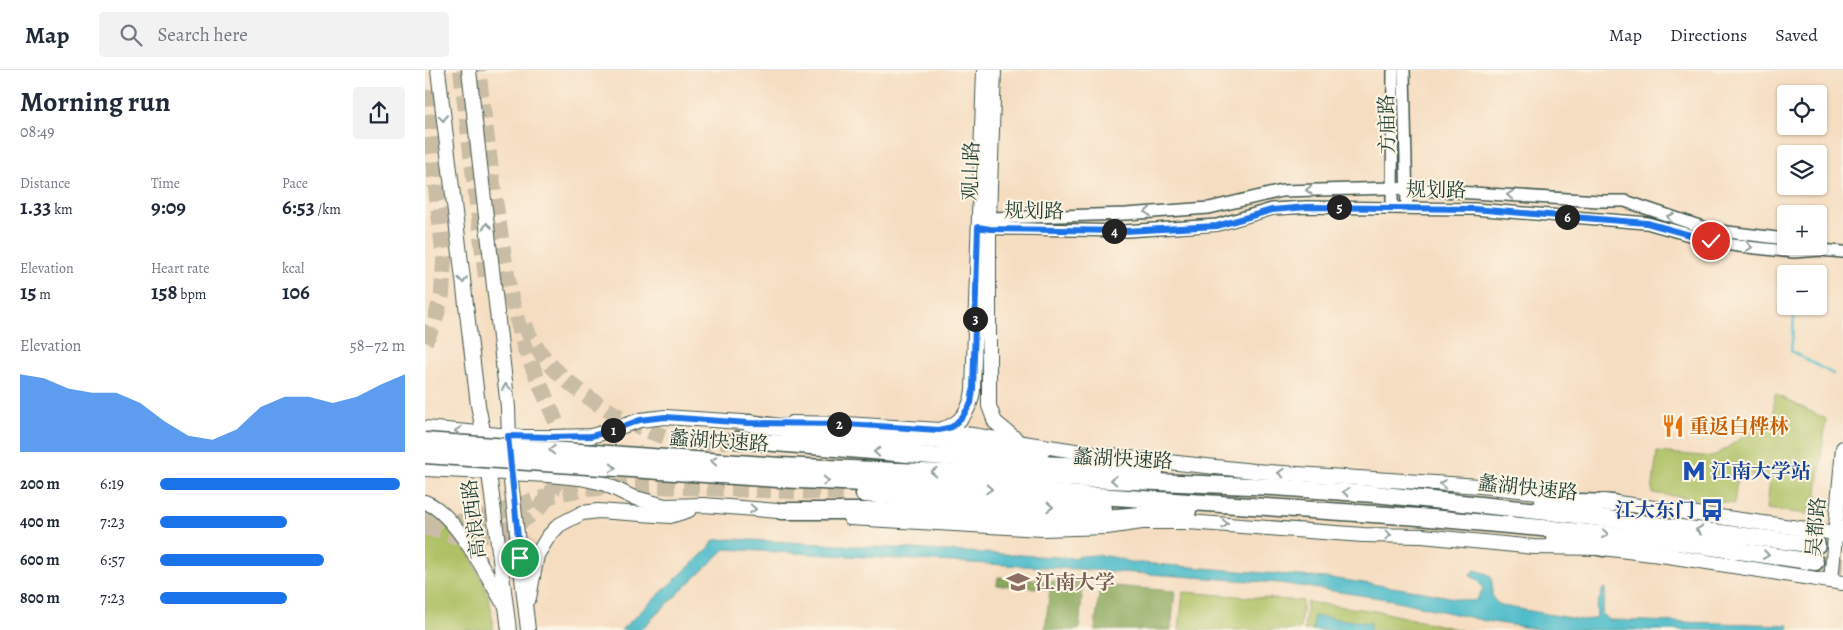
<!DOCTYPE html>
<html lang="en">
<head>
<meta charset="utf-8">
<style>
  body { margin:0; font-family:Alegreya,"Noto Serif SC",serif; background:#f2f2f3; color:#1f2937; height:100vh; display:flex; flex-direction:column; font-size:19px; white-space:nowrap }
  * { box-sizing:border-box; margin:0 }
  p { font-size:16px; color:#747a83 }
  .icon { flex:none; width:28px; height:28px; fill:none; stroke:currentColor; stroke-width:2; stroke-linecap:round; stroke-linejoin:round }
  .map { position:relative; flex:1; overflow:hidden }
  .drawer { display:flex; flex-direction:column; background:#fff; width:425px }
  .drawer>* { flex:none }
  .tools { position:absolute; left:1352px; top:15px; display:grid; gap:10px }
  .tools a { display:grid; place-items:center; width:50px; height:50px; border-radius:5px; background:#fff; box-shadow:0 1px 4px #0004; font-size:25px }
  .pin { position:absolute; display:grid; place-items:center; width:42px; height:42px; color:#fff; margin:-21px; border:2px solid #fff; border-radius:50%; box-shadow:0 1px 5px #0007 }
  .km { position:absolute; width:25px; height:25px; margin:-12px; border-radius:50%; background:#222; color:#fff; font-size:14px; line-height:25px; text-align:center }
  .round { display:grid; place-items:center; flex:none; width:52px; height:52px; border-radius:5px; background:#f2f2f3 }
  .summary { display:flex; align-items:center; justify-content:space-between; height:85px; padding:0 20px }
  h1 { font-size:28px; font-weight:700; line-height:38px }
  .metrics { display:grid; grid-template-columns:repeat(3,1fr); gap:8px; height:85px; padding:5px 20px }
  .metrics div { display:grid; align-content:center }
  .metrics b { font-size:21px; font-weight:700 }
  .metrics small { font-size:14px; font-weight:400 }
  .metrics p { font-size:14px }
  .chart { height:140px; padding:10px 20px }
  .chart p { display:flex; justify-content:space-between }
  .chart svg { width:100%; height:90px; margin-top:5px; fill:#1a73e8; opacity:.7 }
  ul { padding:0 20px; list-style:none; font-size:16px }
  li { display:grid; grid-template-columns:80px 60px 1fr; align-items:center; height:38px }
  li i { height:12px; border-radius:6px; background:#1a73e8 }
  header { display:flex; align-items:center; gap:30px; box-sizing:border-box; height:70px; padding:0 25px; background:#fff; border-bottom:1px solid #e0e1e3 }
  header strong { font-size:24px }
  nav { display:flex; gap:28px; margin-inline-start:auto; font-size:18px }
  .search { width:350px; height:45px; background:#f2f2f3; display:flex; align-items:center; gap:12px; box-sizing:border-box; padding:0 18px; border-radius:5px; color:#747a83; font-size:19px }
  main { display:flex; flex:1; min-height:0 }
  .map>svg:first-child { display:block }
</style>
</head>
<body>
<header>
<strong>Map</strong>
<div class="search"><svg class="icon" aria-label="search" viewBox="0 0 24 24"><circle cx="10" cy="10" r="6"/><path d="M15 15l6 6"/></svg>Search here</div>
<nav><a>Map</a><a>Directions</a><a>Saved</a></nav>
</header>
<main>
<section class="drawer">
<div class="summary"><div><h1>Morning run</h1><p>08:49</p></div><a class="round"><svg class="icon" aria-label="share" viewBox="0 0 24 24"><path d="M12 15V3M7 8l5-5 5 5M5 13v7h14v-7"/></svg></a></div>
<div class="metrics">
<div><p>Distance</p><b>1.33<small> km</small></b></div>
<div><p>Time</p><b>9:09</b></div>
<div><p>Pace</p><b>6:53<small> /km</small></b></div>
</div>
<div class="metrics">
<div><p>Elevation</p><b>15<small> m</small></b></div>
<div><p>Heart rate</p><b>158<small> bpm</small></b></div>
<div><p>kcal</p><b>106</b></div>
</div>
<div class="chart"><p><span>Elevation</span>58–72 m</p>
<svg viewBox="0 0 160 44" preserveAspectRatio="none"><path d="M0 44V6L10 8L20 13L30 15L40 15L50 20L60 29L70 36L80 38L90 33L100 22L110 17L120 17L130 20L140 17L150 11L160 6V44z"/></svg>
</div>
<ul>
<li><b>200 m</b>6:19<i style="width:98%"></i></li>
<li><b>400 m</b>7:23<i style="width:52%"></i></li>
<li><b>600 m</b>6:57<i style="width:67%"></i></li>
<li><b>800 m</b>7:23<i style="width:52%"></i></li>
</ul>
</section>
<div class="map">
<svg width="1418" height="560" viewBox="0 0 1418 560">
  <rect width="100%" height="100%" fill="#fcf5e5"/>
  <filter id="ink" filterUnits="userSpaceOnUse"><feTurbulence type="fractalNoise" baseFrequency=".02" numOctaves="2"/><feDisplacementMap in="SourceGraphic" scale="10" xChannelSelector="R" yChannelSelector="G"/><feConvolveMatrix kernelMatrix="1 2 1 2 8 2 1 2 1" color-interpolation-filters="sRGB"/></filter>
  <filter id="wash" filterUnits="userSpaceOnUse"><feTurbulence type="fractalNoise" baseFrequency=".0096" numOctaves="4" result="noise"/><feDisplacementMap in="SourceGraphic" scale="20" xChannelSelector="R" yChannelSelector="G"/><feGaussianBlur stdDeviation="1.12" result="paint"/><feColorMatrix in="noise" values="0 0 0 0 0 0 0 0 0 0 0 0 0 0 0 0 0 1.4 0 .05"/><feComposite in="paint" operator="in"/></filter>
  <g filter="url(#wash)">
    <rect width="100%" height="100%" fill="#f5ddc1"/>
    <g fill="#aec165" stroke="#667f4c">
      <path d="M1350,324l51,25 -10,81 -10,14 -39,-5 3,-32 -32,-3 -4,30 -82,-11 5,-41 56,5 60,-40z"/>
      <path d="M0,440c24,2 59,67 64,89 3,10 3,21 4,31h-68z"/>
      <path d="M758,522l120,9 -3,29h-121z"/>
      <path d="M882,532l75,10 79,18h-157z"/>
    </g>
    <g fill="#8aa75a" stroke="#547247">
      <path d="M573,507l81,6 4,2 -4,45h-34l5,-41 -53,-4z"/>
      <path d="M675,515l75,6 -4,39h-76z"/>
    </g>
    <g fill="#51bdcb" stroke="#387d80">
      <path d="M308,469l340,19c16,-5 40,-3 57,4l207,17 82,12 50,10 8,-1 6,-12 -5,-8 -9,-5 6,-5 13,4 4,5c1,15 -4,18 10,27l80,14 11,-1 4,-4c-2,-11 4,-16 5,-25l3,-3v10l-3,16 6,7 181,5 -1,5h-244l-58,-9 -93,-21 -114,-17 -203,-14 -351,-20 -85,81h-19l89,-83 4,-7z"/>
      <path d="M889,546l57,7 -1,7h-57z"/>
    </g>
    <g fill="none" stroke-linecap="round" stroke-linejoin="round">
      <path stroke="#51bdcb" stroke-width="2.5" d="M1370,236l-4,45 42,23"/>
    </g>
  </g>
  <g filter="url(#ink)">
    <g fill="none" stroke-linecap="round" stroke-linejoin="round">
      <g stroke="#cabda5" stroke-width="16" stroke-dasharray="16 8" stroke-linecap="butt">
        <path d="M36,0l25,207"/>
        <path d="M0,20l19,169 -2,35 -7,27 -10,21"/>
        <path d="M100,254c14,51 109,110 158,117 17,3 37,0 54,-1"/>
        <path d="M0,444c28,16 53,5 80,-4 20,-7 42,-14 62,-18 46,-8 94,-6 140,-4 46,2 92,3 137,5"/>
        <path d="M0,457l29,9h17l21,-2 19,-6 26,-17 15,-19 7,-20 2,-23 -4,-25 -32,-75 -15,-55 -15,-94 -17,-130"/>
        <path d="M1390,492l28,4"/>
      </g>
      <defs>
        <g id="minor">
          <path d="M979,0l3,138"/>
          <path d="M967,138l1,-138"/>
          <path d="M558,153l6,-5 137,-4 83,-6 73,-17 111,-3 206,13h26l86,29 75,9"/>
          <path d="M556,158l144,3 92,-6 55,-16 35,-2 167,2 173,14 64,18 27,5 56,6 26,-2 23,2"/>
        </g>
        <g id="major">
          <path d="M13,0l40,335 7,36"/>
          <path d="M44,0l39,337 2,66 18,157"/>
          <path d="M569,0l-5,148v188l6,16 22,18"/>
          <path d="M367,353l54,1 94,6 161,25 153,16 226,15 87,9"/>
          <path d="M0,358l97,9h29l40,-1 15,-4 34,-12 25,-3 93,6"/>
          <path d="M517,359c19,-4 29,-21 31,-39l11,-320"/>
          <path d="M63,395l21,165"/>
          <path d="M0,399l123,6 32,3 23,5 29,14 33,9 39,-1 87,7"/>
          <path d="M1178,431l240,33"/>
          <path d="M0,432c29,10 62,73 77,99"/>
          <path d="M425,448l192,11 65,-2 35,-5h46l175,13 59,1 112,11 69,1 65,8 175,27"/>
          <path d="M1406,511l12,-133"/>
          <path d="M104,528l8,-43 11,-18 11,-12 23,-12 16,-2 72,5 19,-6"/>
        </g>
        <g id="highway">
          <path d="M323,353l98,14 86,3 46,5 62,10"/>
          <path d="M312,370l280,23 92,4 46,5"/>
          <path d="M355,396l494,21 100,7 194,20 249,31"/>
          <path d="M353,409l213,10 428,28 134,12 131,14 131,19"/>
          <path d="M439,424l181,13 59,1"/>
          <path d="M1118,431l70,2"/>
          <path d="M356,441h102l164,9 46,-1 95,-8"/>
          <path d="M1129,468l49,10"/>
        </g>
      </defs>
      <use href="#minor" stroke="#3f5549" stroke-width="14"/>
      <use href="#major" stroke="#3f5549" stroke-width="16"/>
      <use href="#highway" stroke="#3f5549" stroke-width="19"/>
      <use href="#minor" stroke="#fff" stroke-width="11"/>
      <use href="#major" stroke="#fff" stroke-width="14"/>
      <use href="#highway" stroke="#fff" stroke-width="16"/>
      <defs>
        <g id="highway-bridge">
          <path d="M0,371l355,25"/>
          <path d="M0,385l353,24"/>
        </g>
      </defs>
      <use href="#highway-bridge" stroke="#3f5549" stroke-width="19" stroke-linecap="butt"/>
      <use href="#highway-bridge" stroke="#fff" stroke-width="16"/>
    </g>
    <defs><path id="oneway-chevron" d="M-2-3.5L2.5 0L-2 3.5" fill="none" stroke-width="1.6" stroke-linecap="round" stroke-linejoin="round" transform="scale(1.25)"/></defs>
    <g stroke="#8f9e9a">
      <use href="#oneway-chevron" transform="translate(18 48) rotate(83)"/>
      <use href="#oneway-chevron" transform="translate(884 120) rotate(178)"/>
      <use href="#oneway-chevron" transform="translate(1085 125) rotate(-176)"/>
      <use href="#oneway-chevron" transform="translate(723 142) rotate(175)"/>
      <use href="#oneway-chevron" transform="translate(1245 147) rotate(-162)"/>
      <use href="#oneway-chevron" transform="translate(62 156) rotate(-97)"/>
      <use href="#oneway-chevron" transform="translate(1324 177) rotate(7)"/>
      <use href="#oneway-chevron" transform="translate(38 210) rotate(83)"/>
      <use href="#oneway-chevron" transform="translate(81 317) rotate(-97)"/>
      <use href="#oneway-chevron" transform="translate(33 361) rotate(-175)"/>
      <use href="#oneway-chevron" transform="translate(127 380) rotate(-176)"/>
      <use href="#oneway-chevron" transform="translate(452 382) rotate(-175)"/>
      <use href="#oneway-chevron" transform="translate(289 391) rotate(-176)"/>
      <use href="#oneway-chevron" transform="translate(188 398) rotate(4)"/>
      <use href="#oneway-chevron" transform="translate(509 402) rotate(-178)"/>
      <use href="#oneway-chevron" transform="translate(856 403) rotate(-177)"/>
      <use href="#oneway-chevron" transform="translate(689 410) rotate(-177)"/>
      <use href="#oneway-chevron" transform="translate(401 411) rotate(3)"/>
      <use href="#oneway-chevron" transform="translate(1018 414) rotate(-176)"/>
      <use href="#oneway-chevron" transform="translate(564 419) rotate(3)"/>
      <use href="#oneway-chevron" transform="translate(921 422) rotate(-176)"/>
      <use href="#oneway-chevron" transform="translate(625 437) rotate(2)"/>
      <use href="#oneway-chevron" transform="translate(328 439) rotate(4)"/>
      <use href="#oneway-chevron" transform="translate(800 454) rotate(4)"/>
      <use href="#oneway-chevron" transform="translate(1274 460) rotate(-172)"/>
      <use href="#oneway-chevron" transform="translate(1180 464) rotate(6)"/>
      <use href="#oneway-chevron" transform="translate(963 465) rotate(2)"/>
      <use href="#oneway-chevron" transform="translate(1341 485) rotate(8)"/>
    </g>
  </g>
  <g fill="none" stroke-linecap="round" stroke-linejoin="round" filter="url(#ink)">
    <defs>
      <path id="route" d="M95,488l-12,-122 43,1 40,-1 16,-4 33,-12 25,-3 83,6 98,1 93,6 13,-3 11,-11 8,-13 2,-13 5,-163 12,2 135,2 92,-5 55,-16 35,-3 166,2 174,14 64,18"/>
    </defs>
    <use href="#route" stroke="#fff" stroke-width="10"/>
    <use href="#route" stroke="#1a73e8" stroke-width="6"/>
  </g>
  <defs>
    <symbol id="restaurant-bare" viewBox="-9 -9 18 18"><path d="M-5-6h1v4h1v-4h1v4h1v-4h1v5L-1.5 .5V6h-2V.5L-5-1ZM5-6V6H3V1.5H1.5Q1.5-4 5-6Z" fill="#e8710a" stroke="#fcf5e5" stroke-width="2.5" paint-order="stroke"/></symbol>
    <symbol id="metro-bare" viewBox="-9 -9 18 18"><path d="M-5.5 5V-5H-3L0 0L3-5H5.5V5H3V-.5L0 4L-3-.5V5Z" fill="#1a4fb4" stroke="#fcf5e5" stroke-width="2.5" paint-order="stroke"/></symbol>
    <symbol id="bus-bare" viewBox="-9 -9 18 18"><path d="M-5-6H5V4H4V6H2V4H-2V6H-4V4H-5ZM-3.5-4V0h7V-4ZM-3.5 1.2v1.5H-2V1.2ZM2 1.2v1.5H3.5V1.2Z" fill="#1a4fb4" stroke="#fcf5e5" stroke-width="2.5" paint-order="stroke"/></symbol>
    <symbol id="university-bare" viewBox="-9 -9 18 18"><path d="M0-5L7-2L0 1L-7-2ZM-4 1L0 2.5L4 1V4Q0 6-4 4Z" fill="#8d6e63" stroke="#fcf5e5" stroke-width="2.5" paint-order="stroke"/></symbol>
  </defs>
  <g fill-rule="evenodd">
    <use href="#restaurant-bare" x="1232" y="340" width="32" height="32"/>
    <use href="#metro-bare" x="1253" y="385" width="32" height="32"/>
    <use href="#bus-bare" x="1271" y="424" width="32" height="32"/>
    <use href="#university-bare" x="577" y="496" width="32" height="32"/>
  </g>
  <g text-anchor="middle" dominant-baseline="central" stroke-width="4" stroke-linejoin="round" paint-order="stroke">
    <g font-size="20" fill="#1f3d34" stroke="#fcf5e5">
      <text transform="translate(962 54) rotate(-91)">方庙路</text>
      <text transform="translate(546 101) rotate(-88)">观山路</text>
      <text transform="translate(1011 120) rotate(1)">规划路</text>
      <text transform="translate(609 141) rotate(1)">规划路</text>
      <text transform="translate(294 371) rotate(4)">蠡湖快速路</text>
      <text transform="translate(698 389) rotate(3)">蠡湖快速路</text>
      <text transform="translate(1103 418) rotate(6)">蠡湖快速路</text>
      <text transform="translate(49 449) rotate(-97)">高浪西路</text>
      <text transform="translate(1391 457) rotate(-85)">吴都路</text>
    </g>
    <g font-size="20" font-weight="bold" fill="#c56008" stroke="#fcf5e5" text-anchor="start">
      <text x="1264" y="356">重返白桦林</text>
    </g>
    <g font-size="20" font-weight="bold" fill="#164399" stroke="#fcf5e5" text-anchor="start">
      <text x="1286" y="401">江南大学站</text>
      <text x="1270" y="440" text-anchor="end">江大东门</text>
    </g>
    <g font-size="20" font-weight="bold" fill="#785e54" stroke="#fcf5e5" text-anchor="start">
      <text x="610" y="512">江南大学</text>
    </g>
  </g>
</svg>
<div class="tools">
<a><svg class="icon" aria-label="locate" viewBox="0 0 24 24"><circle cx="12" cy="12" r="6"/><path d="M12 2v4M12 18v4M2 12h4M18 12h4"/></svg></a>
<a><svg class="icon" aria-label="layers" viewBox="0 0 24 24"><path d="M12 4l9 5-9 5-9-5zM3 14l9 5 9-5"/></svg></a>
<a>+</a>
<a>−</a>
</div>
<div class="pin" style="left:95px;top:488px;background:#1e9e55"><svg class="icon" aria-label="arrive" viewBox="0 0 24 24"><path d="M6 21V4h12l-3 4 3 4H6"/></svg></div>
<div class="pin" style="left:1286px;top:171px;background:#d93025"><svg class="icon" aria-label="check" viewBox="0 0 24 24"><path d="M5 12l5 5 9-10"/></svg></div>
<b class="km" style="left:188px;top:360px">1</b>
<b class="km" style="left:414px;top:354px">2</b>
<b class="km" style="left:550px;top:249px">3</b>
<b class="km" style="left:689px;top:161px">4</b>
<b class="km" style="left:914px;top:137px">5</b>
<b class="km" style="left:1142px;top:147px">6</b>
</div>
</main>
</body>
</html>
